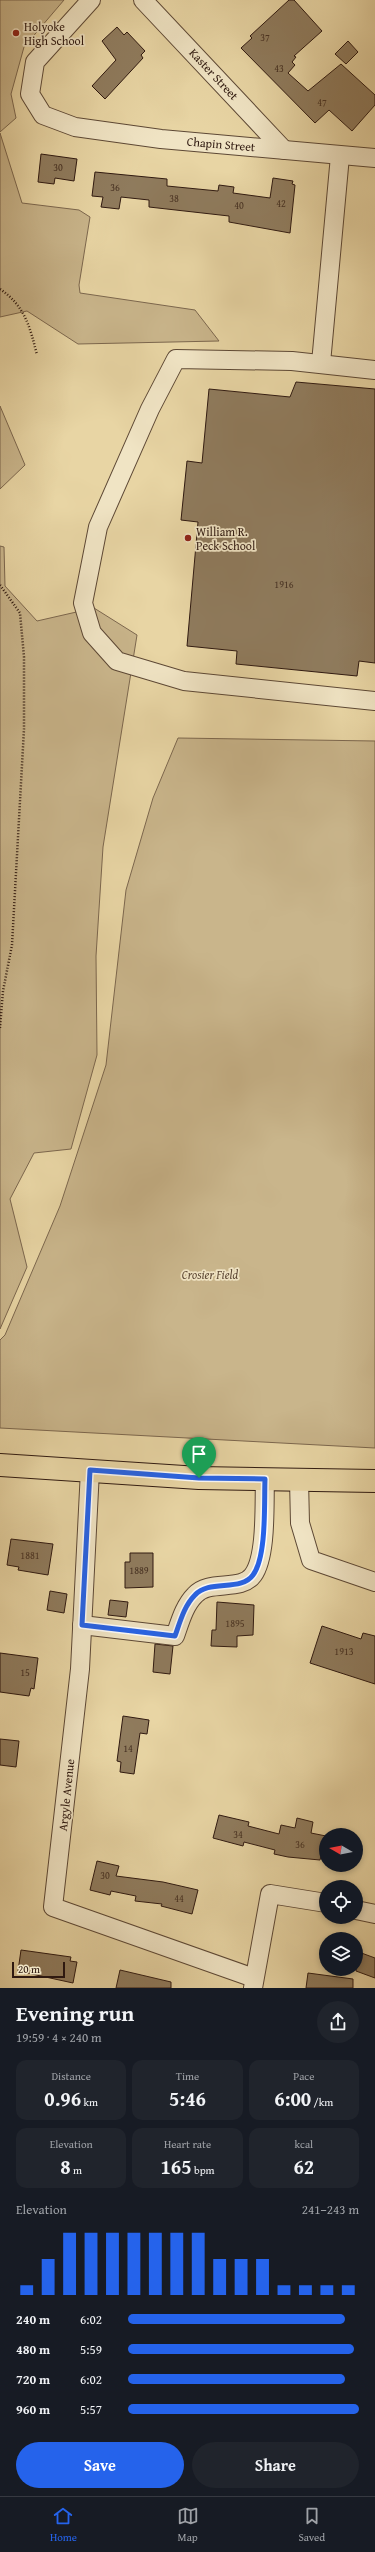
<!DOCTYPE html>
<html lang="en">
<head>
<meta charset="utf-8">
<style>
  body { margin:0; font-family:"Gentium Book Plus",serif; background:#20242c; color:#f1f3f6; height:100vh; display:flex; flex-direction:column; font-size:15px; white-space:nowrap }
  * { box-sizing:border-box; margin:0 }
  p { font-size:13px; color:#9ea1a6 }
  .icon { flex:none; width:22px; height:22px; fill:none; stroke:currentColor; stroke-width:2; stroke-linecap:round; stroke-linejoin:round }
  .map { position:relative; height:1988px; overflow:hidden }
  .side { display:flex; flex-direction:column; background:#171b24; flex:1 }
  .side>* { flex:none }
  .needle { width:26px; rotate:279deg }
  .tools { position:absolute; left:319px; top:1828px; display:grid; gap:8px }
  .tools a { display:grid; place-items:center; width:44px; height:44px; border-radius:50%; background:#171b24; box-shadow:0 2px 6px #0003; font-size:20px }
  .scale { position:absolute; left:12px; bottom:10px; width:53px; box-sizing:border-box; padding-left:4px; border:2px solid #2f1910; border-top:0; font-size:11px; line-height:14px; white-space:nowrap; color:#2f1910; -webkit-text-stroke:3px #f0e4c4; paint-order:stroke }
  .pin { position:absolute; display:grid; place-items:center; width:34px; height:34px; color:#fff; margin:-41px -17px; border-radius:50% 50% 50% 0; rotate:-45deg; box-shadow:0 0 4px #0007 }
  .pin .icon { rotate:45deg }
  .round { display:grid; place-items:center; flex:none; width:42px; height:42px; border-radius:21px; background:#20242c }
  .summary { display:flex; align-items:center; justify-content:space-between; height:68px; padding:0 16px }
  h1 { font-size:22px; font-weight:600; line-height:30px }
  .figures { display:grid; grid-template-columns:repeat(3,1fr); gap:6px; height:68px; padding:4px 16px }
  .figures div { display:grid; align-content:center; border-radius:10px; background:#20242c; text-align:center }
  .figures b { font-size:20px; font-weight:600 }
  .figures small { font-size:11px; font-weight:400 }
  .figures p { font-size:11px }
  .chart { height:112px; padding:8px 16px }
  .chart p { display:flex; justify-content:space-between }
  .chart svg { width:100%; height:72px; margin-top:4px; stroke:#2563eb; stroke-width:6 }
  .button { display:flex; gap:8px; margin-top:auto; padding:8px 16px }
  .button a { flex:1; height:46px; border-radius:24px; background:#2563eb; color:#fff; font-size:16px; font-weight:600; line-height:46px; text-align:center }
  .button a+a { background:#20242c; color:#f1f3f6 }
  ul { padding:0 16px; list-style:none; font-size:13px }
  li { display:grid; grid-template-columns:64px 48px 1fr; align-items:center; height:30px }
  li i { height:10px; border-radius:5px; background:#2563eb }
  .tabs { display:flex; justify-content:space-around; align-items:center; height:56px; border-top:1px solid #363941; background:#171b24; font-size:11px; color:#9ea1a6 }
  .tabs a { display:grid; justify-items:center; gap:2px }
  .tabs .selected { color:#2563eb }
  .map>svg:first-child { display:block }
</style>
</head>
<body>
<div class="map">
<svg width="375" height="1988" viewBox="0 0 375 1988">
  <rect width="100%" height="100%" fill="#e8d5a4"/>
  <filter id="stains"><feTurbulence type="fractalNoise" baseFrequency=".005" numOctaves="4"/><feColorMatrix values="0 0 0 0 .2 0 0 0 0 .09 0 0 0 0 .02 0 0 0 .5 -.17"/></filter>
  <radialGradient id="worn" r=".72"><stop offset=".6" stop-color="#630" stop-opacity="0"/><stop offset="1" stop-color="#630" stop-opacity=".3"/></radialGradient>
  <g fill="#c9b58b" stroke="#7c674e">
    <path d="M0,0h64l-40,47 -13,47 5,24 -16,14z"/>
    <path d="M0,133l22,70 57,7 11,7 -11,68 1,8 115,17 24,31 -141,3 -51,-33 -27,6z"/>
    <path d="M0,406l25,59 -25,24z"/>
    <path d="M0,546l4,1 1,39 32,35 57,-13 43,27 -34,212 -7,109 1,99 -26,94 -37,4 -24,46 17,68 -27,62z"/>
    <path d="M178,738l197,3v707l-375,-20v-88l5,-5 55,-129 46,-141 20,-175 27,-92z"/>
  </g>
  <g fill="#8f7b5d" stroke="#2f1910">
    <path d="M289,0h5l28,31 -28,25 2,1 -4,5 3,3 -7,8 20,18 33,-27 34,31v10l-23,26 -23,-21 -14,13 -74,-75 11,-10 -2,-2z"/>
    <path d="M117,27l7,8 3,-3 18,19 -4,4 2,3 -38,41 -13,-13 24,-26 -14,-19z"/>
    <path d="M348,41l10,11 -12,12 -11,-10z"/>
    <path d="M41,154l36,5 -3,22 -19,-3 -1,6 -16,-2z"/>
    <path d="M95,172l72,7v7l51,5 1,-6 15,2 -1,6 37,5 3,-20 20,3 -1,3 3,1 -5,48 -61,-11v-6l-80,-9v-7l-28,-3 -2,12 -18,-2 2,-10 -11,-1z"/>
    <path d="M296,382l79,7v274l-16,-2 -2,15 -121,-12 1,-13 -50,-5 11,-124 -17,-2 6,-59 15,2 7,-74 81,8z"/>
    <path d="M11,1539l42,5 -5,31 -30,-5 1,-3 -12,-2z"/>
    <path d="M130,1553h23v34l-28,1v-26h5z"/>
    <path d="M50,1591l17,3 -3,19 -17,-3z"/>
    <path d="M110,1600l18,2 -2,15 -18,-2z"/>
    <path d="M217,1602l37,3 -1,30 -16,1v11l-26,-1 1,-16h4z"/>
    <path d="M322,1626l39,13 2,-6 12,3v48l-65,-21z"/>
    <path d="M155,1644l18,2 -3,28 -17,-2z"/>
    <path d="M0,1653l38,5 -4,31 -3,-1 -2,8 -29,-4z"/>
    <path d="M123,1716l26,4 -2,14 -7,-1 -6,41 -14,-2 1,-10 -4,-1z"/>
    <path d="M0,1739l19,2 -3,26 -16,-2z"/>
    <path d="M219,1815l30,7 -1,4 31,8 2,-9 14,3 2,-10 16,4 -2,11 15,3 -6,24 -32,-3 -14,-3 1,-4 -31,-8 -1,4 -30,-8z"/>
    <path d="M97,1861l22,5 -3,10 47,6 35,8 -6,24 -31,-8 1,-2 -27,-3 1,-5 -25,-5 -1,4 -20,-5z"/>
    <path d="M21,1950l50,7 -1,4 7,1 -4,21 -55,-12z"/>
    <path d="M356,1951l19,7v20l-19,-7z"/>
    <path d="M120,1970l51,12v6h-55z"/>
    <path d="M308,1973l45,6v9h-47z"/>
  </g>
  <g fill="none" stroke-linecap="round" stroke-linejoin="round">
    <defs>
      <g id="minor">
        <path d="M91,0l-56,62 -5,32 13,21 32,12 86,12 214,19"/>
        <path d="M143,0l141,150"/>
        <path d="M321,363l19,-207"/>
        <path d="M375,370l-83,-9 -116,-2 -26,50 -52,118 -15,76 9,30 25,28 67,20 191,20"/>
        <path d="M90,1470l-10,199 -27,238 201,71"/>
        <path d="M299,1480l1,43 11,37 64,22"/>
        <path d="M82,1625l93,11c5,-14 9,-30 20,-41 14,-16 46,-3 58,-20 14,-19 11,-72 12,-96"/>
        <path d="M356,1910l19,4"/>
        <path d="M253,1988l17,-94 56,9"/>
      </g>
      <path id="major" d="M0,1465l199,13 176,3"/>
    </defs>
    <use href="#minor" stroke="#5d4835" stroke-width="20"/>
    <use href="#major" stroke="#2f1910" stroke-width="24"/>
    <g stroke="#2f1910" stroke-width="2.5" stroke-dasharray="1 2" stroke-linecap="butt">
      <path d="M0,289c25,17 30,38 37,66"/>
      <path d="M0,585l20,28 4,44v72l-12,216 -9,46 -3,37"/>
    </g>
    <use href="#minor" stroke="#f0e4c4" stroke-width="18"/>
    <use href="#major" stroke="#e8d5a4" stroke-width="22"/>
  </g>
  <g fill="none" stroke-linecap="round" stroke-linejoin="round">
    <defs>
      <path id="route" d="M90,1470l109,8 66,1c-1,23 2,77 -12,96 -12,17 -44,4 -58,20 -11,11 -15,27 -20,41l-93,-11z"/>
    </defs>
    <use href="#route" stroke="#fff" stroke-width="8"/>
    <use href="#route" stroke="#2563eb" stroke-width="5"/>
  </g>
  <g fill="#8f2418" stroke="#f0e4c4" stroke-width="1.5">
    <circle cx="16" cy="33" r="4"/>
    <circle cx="188" cy="538" r="4"/>
  </g>
  <g text-anchor="middle" dominant-baseline="central" stroke-width="3.5" stroke-linejoin="round" paint-order="stroke">
    <g font-size="10" fill="#473223">
      <text x="265" y="37">37</text>
      <text x="279" y="68">43</text>
      <text x="322" y="102">47</text>
      <text x="58" y="167">30</text>
      <text x="115" y="187">36</text>
      <text x="174" y="198">38</text>
      <text x="281" y="203">42</text>
      <text x="239" y="205">40</text>
      <text x="284" y="584">1916</text>
      <text x="30" y="1555">1881</text>
      <text x="139" y="1570">1889</text>
      <text x="235" y="1623">1895</text>
      <text x="344" y="1651">1913</text>
      <text x="25" y="1672">15</text>
      <text x="128" y="1748">14</text>
      <text x="238" y="1834">34</text>
      <text x="300" y="1844">36</text>
      <text x="105" y="1875">30</text>
      <text x="179" y="1898">44</text>
    </g>
    <g font-size="12" fill="#2f1910" stroke="#f0e4c4" text-anchor="start">
      <text x="24" y="26">Holyoke<tspan x="24" dy="14">High School</tspan></text>
      <text x="196" y="531">William R.<tspan x="196" dy="14">Peck School</tspan></text>
    </g>
    <g font-size="12" fill="#2f1910" stroke="#f0e4c4">
      <text transform="translate(214 74) rotate(47)">Kaster Street</text>
      <text transform="translate(221 144) rotate(5)">Chapin Street</text>
      <text transform="translate(66 1795) rotate(-84)">Argyle Avenue</text>
    </g>
    <g font-size="12" font-style="italic" fill="#5d4835" stroke="#f0e4c4">
      <text x="210" y="1274">Crosier Field</text>
    </g>
  </g>
  <rect width="100%" height="100%" filter="url(#stains)"/>
  <rect width="100%" height="100%" fill="url(#worn)"/>
</svg>
<div class="tools">
<a><svg class="needle" viewBox="-14 -14 28 28"><path d="M0-13l5 13h-10z" fill="#e53935"/><path d="M0 13l5-13h-10z" fill="#9ea1a6"/></svg></a>
<a><svg class="icon" aria-label="locate" viewBox="0 0 24 24"><circle cx="12" cy="12" r="6"/><path d="M12 2v4M12 18v4M2 12h4M18 12h4"/></svg></a>
<a><svg class="icon" aria-label="layers" viewBox="0 0 24 24"><path d="M12 4l9 5-9 5-9-5zM3 14l9 5 9-5"/></svg></a>
</div>
<div class="scale">20 m</div>
<div class="pin" style="left:199px;top:1478px;background:#1e9e55"><svg class="icon" aria-label="arrive" viewBox="0 0 24 24"><path d="M6 21V4h12l-3 4 3 4H6"/></svg></div>
</div>
<section class="side">
<div class="summary"><div><h1>Evening run</h1><p>19:59 · 4 × 240 m</p></div><a class="round"><svg class="icon" aria-label="share" viewBox="0 0 24 24"><path d="M12 15V3M7 8l5-5 5 5M5 13v7h14v-7"/></svg></a></div>
<div class="figures">
<div><p>Distance</p><b>0.96<small> km</small></b></div>
<div><p>Time</p><b>5:46</b></div>
<div><p>Pace</p><b>6:00<small> /km</small></b></div>
</div>
<div class="figures">
<div><p>Elevation</p><b>8<small> m</small></b></div>
<div><p>Heart rate</p><b>165<small> bpm</small></b></div>
<div><p>kcal</p><b>62</b></div>
</div>
<div class="chart"><p><span>Elevation</span>241–243 m</p>
<svg viewBox="0 0 160 44" preserveAspectRatio="none"><path d="M5 44V38M15 44V22M25 44V6M35 44V6M45 44V6M55 44V6M65 44V6M75 44V6M85 44V6M95 44V22M105 44V22M115 44V22M125 44V38M135 44V38M145 44V38M155 44V38"/></svg>
</div>
<ul>
<li><b>240 m</b>6:02<i style="width:94%"></i></li>
<li><b>480 m</b>5:59<i style="width:98%"></i></li>
<li><b>720 m</b>6:02<i style="width:94%"></i></li>
<li><b>960 m</b>5:57<i style="width:100%"></i></li>
</ul>
<div class="button"><a>Save</a><a>Share</a></div>
</section>
<nav class="tabs">
<a class="selected"><svg class="icon" aria-label="home" viewBox="0 0 24 24"><path d="M3 11l9-7 9 7M6 9v11h12V9"/></svg>Home</a>
<a><svg class="icon" aria-label="map" viewBox="0 0 24 24"><path d="M3 6l6-2 6 2 6-2v14l-6 2-6-2-6 2zM9 4v14M15 6v14"/></svg>Map</a>
<a><svg class="icon" aria-label="saved" viewBox="0 0 24 24"><path d="M7 4h10v16l-5-4-5 4z"/></svg>Saved</a>
</nav>
</body>
</html>
